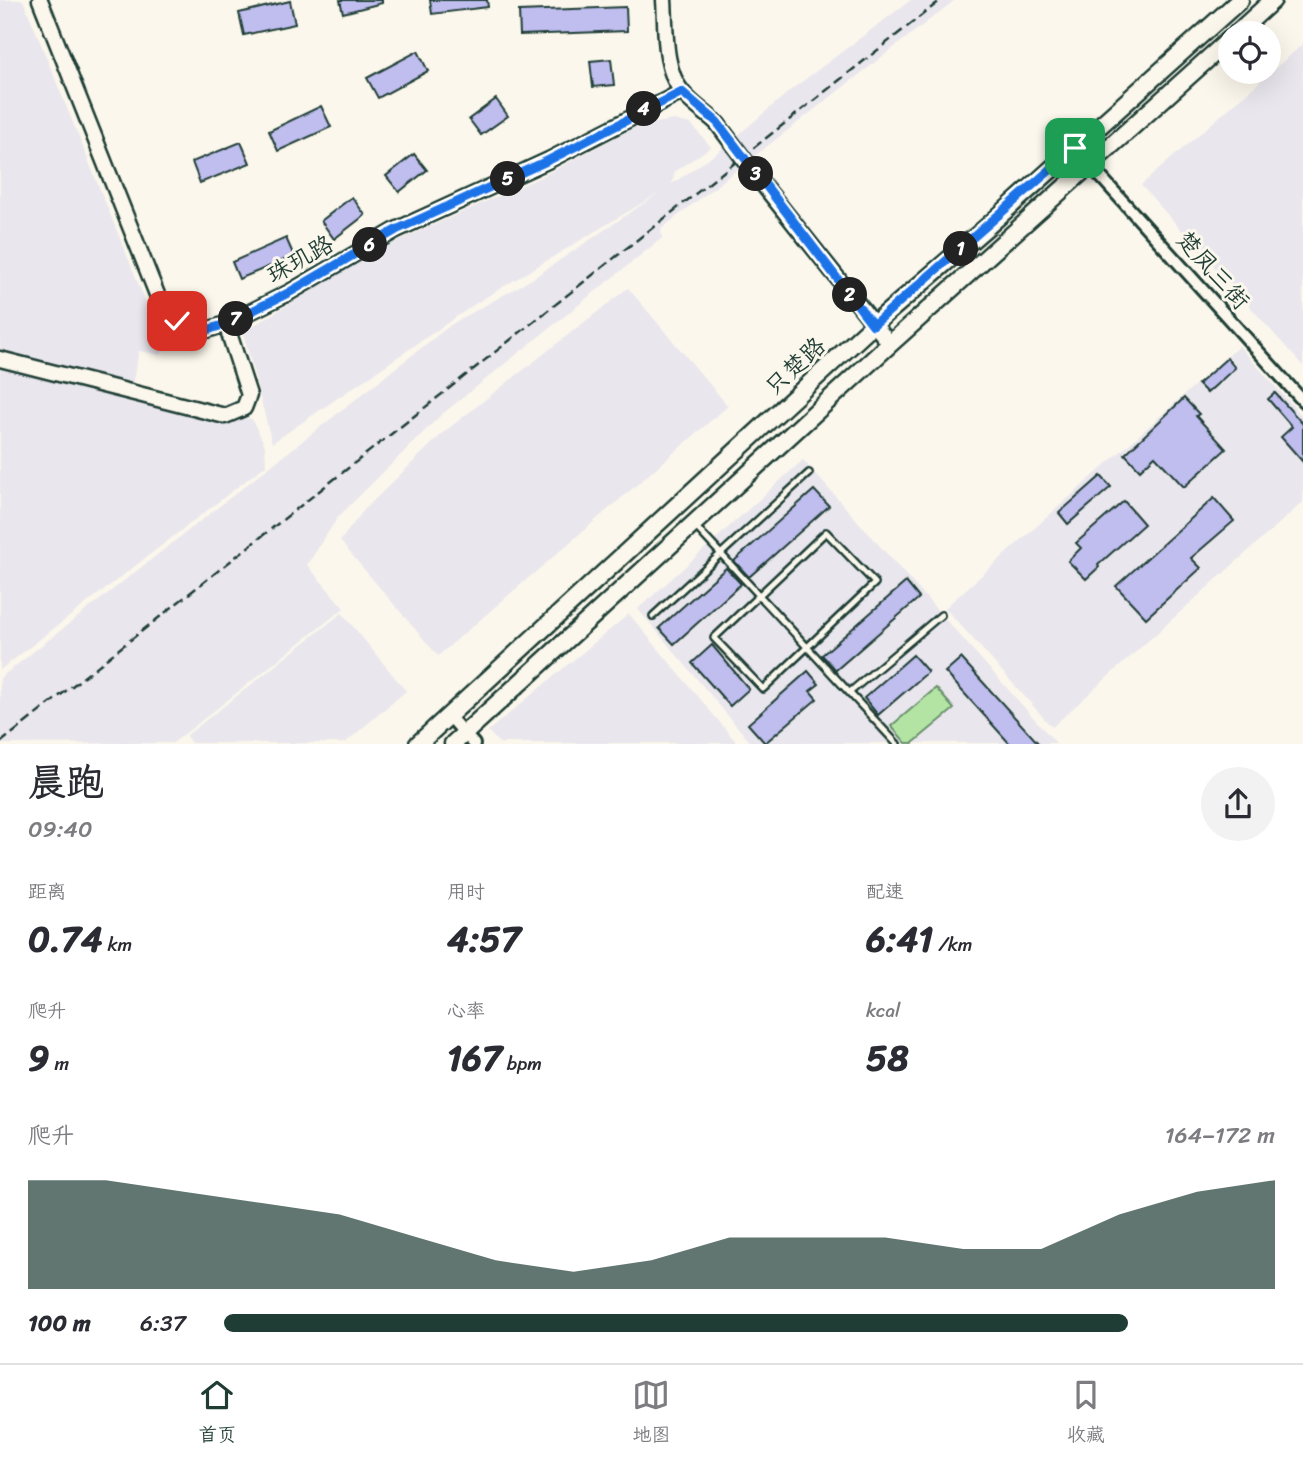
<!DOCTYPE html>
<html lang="zh">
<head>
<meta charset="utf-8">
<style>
  body { margin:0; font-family:Sriracha,"LXGW WenKai TC",sans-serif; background:#f2f2f3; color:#2b2b33; height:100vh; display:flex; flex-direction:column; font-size:26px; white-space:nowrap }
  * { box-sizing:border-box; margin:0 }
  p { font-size:23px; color:#7c7c81 }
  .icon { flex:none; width:38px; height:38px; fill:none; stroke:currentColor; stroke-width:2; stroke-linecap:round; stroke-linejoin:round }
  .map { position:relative; height:744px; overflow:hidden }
  .drawer { display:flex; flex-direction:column; background:#fff; flex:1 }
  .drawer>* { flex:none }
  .tools { position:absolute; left:1218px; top:21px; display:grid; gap:14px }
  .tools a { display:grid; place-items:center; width:63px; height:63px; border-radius:50%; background:#fff; box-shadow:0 7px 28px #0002; font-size:35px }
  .pin { position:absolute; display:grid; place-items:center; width:60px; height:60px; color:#fff; margin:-30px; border-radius:14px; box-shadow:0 4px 10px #0006 }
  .km { position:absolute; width:35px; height:35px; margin:-18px; border-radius:50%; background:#222; color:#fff; font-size:19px; line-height:35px; text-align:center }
  .round { display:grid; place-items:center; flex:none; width:74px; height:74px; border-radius:37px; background:#f2f2f3 }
  .summary { display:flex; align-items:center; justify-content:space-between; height:119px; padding:0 28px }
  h1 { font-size:38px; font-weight:800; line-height:52px }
  .metrics { display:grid; grid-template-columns:repeat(3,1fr); gap:10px; height:119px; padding:7px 28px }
  .metrics div { display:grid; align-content:center }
  .metrics b { font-size:35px; font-weight:800 }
  .metrics small { font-size:19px; font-weight:400 }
  .metrics p { font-size:19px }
  .chart { height:196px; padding:14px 28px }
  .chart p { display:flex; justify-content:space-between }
  .chart svg { width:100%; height:126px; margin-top:7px; fill:#1f3d34; opacity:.7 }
  ul { padding:0 28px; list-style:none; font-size:23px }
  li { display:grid; grid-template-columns:112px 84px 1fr; align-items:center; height:52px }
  li i { height:18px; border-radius:9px; background:#1f3d34 }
  .tab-bar { display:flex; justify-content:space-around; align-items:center; height:98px; border-top:2px solid #e1e1e2; background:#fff; font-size:19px; color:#7c7c81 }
  .tab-bar a { display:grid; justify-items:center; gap:4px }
  .tab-bar .on { color:#1f3d34 }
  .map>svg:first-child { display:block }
</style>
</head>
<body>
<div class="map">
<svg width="1303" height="744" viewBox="0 0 1303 744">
  <rect width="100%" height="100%" fill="#fbf7ec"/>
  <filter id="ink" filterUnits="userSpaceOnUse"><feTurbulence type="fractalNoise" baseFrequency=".0143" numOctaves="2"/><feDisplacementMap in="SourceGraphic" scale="14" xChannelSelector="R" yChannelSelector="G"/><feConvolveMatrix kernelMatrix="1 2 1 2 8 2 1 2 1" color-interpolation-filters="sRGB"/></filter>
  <g filter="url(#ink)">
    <g fill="#e9e6ed">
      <path d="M0,0h23l142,349 -5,6 -21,-4 -10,49 123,19 13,27 1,19 -266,205z"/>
      <path d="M911,0h44l-294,229 1,9 -221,177 -103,102 -31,48 37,43 -171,135 -173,1v-66l452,-354 80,-45 130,-88 -184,111 -206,141 -29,-111 137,-83 161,-72 96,-51 37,-6 17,4 20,23 -36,24 -3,13 45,-31 74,-63z"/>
      <path d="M1303,44v322l-162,-181z"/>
      <path d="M628,288l100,118 -290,250 -98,-115 24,-31 80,-78z"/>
      <path d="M1239,346l64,71v85l-251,225 -107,-119z"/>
      <path d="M803,460l253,283h-305l-113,-134z"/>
      <path d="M342,613l64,78 -61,52h-154l-5,-7z"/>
      <path d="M629,614l108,129h-238l-11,-12z"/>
    </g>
    <path fill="#b3e4a4" stroke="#69906c" stroke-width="2" d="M936,688l18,21 -41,34h-7l-15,-17z"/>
    <g fill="#c0bdef" stroke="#1f3d34" stroke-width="2">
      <path d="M340,0h42v3l-39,10z"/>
      <path d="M430,0h57l1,7 -56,7z"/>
      <path d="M290,1l5,23 -51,11 -5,-22z"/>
      <path d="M626,7l1,24 -107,4 -1,-24z"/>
      <path d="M418,51l10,20 -50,27 -11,-20z"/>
      <path d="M611,59l3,26 -21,2 -3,-26z"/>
      <path d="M496,99l12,17 -27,19 -12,-16z"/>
      <path d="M321,106l10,21 -53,24 -9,-20z"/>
      <path d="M241,142l9,21 -50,20 -8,-21z"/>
      <path d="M414,154l13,16 -28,22 -13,-16z"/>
      <path d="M352,197l13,18 -31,24 -13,-18z"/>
      <path d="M286,238l8,18 -55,23 -7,-17z"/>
      <path d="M1227,358l8,10 -28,25 -9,-9z"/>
      <path d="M1275,393l28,31v38l-22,-25 11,-10 -24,-28z"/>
      <path d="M1184,398l15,16 -3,2 30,33 -42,38 -29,-31 -15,14 -15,-16z"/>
      <path d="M1101,476l10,11 -43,37 -9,-11z"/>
      <path d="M814,490l15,16 -80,71 -15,-16z"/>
      <path d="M1214,498l20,23 -43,37 10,10 -55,50 -30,-32z"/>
      <path d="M1124,501l20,23 -46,41 1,2 -13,12 -18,-18 13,-13 -5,-5z"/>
      <path d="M726,568l15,16 -67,60 -15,-16z"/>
      <path d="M906,582l13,16 -83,72 -14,-15z"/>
      <path d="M712,645l37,44 -19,17 -38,-43z"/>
      <path d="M913,655l15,17 -50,43 -14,-17z"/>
      <path d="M961,658l78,86h-29l-65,-72z"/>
      <path d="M808,671l11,13 -9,7 7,8 -52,44 -17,-19z"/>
    </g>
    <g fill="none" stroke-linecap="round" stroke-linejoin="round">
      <defs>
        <g id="lane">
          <path d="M694,525l203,219"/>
          <path d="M826,532l49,51 -112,106 -49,-51z"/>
          <path d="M653,616l156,-143"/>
          <path d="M850,692l91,-77"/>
        </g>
        <g id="street">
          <path d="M1091,166l212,235"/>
          <path d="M449,716l25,28"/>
        </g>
        <g id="secondary">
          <path d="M40,0l120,302 7,11 18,13 22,4 19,-6 64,-32 106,-62 153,-70 133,-68"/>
          <path d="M664,0c2,28 -1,70 19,93 9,11 23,20 34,30"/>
          <path d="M761,182l129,162"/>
          <path d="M0,359l225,57 19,-8 5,-13 -23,-71"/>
        </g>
        <g id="primary">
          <path d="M1237,33l36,-33"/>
          <path d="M418,744l455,-419 115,-99 252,-226"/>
          <path d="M453,744l437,-400 340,-305"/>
        </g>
      </defs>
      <use href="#lane" stroke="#1f3d34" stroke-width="10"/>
      <use href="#street" stroke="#1f3d34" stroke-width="16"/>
      <use href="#secondary" stroke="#1f3d34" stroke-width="19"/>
      <use href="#primary" stroke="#1f3d34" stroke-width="21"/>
      <use href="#lane" stroke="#fbf7ec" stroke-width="5"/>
      <use href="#street" stroke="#fbf7ec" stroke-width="10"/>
      <use href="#secondary" stroke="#fbf7ec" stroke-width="14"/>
      <use href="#primary" stroke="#fbf7ec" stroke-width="16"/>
      <path stroke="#1f3d34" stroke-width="2.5" stroke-dasharray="10 5" stroke-linecap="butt" d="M0,743l941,-743"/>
      <defs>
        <path id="secondary-bridge" d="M717,123l44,59"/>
      </defs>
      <use href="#secondary-bridge" stroke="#1f3d34" stroke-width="19" stroke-linecap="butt"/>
      <use href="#secondary-bridge" stroke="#fbf7ec" stroke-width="14"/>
    </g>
  </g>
  <g fill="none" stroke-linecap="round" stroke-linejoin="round" filter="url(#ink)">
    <defs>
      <path id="route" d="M177,321l8,5 22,4 19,-6 64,-32 106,-62 153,-70 133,-68 35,30 156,203 202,-177"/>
    </defs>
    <use href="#route" stroke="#fff" stroke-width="14"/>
    <use href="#route" stroke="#1a73e8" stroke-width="9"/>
  </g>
  <g text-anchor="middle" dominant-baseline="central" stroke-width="6" stroke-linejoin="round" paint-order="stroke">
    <g font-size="24" fill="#1f3d34" stroke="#fbf7ec">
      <text transform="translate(300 259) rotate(-29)">珠玑路</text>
      <text transform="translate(1213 270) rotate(48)">楚凤三街</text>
      <text transform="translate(795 366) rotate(-43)">只楚路</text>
    </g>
  </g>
</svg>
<div class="tools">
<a><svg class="icon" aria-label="locate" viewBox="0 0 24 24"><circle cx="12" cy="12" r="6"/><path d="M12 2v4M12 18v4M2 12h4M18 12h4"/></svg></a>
</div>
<div class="pin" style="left:1075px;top:148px;background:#1e9e55"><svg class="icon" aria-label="arrive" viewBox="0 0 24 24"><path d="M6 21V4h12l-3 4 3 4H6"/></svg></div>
<div class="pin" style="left:177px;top:321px;background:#d93025"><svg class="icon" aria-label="check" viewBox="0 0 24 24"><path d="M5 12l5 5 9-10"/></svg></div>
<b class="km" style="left:961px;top:249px">1</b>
<b class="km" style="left:850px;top:295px">2</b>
<b class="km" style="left:756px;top:174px">3</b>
<b class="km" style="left:644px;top:109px">4</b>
<b class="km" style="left:508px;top:179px">5</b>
<b class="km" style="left:370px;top:245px">6</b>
<b class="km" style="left:236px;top:319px">7</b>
</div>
<section class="drawer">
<div class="summary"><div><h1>晨跑</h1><p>09:40</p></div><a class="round"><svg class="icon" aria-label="share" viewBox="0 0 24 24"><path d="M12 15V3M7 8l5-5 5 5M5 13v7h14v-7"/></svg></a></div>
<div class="metrics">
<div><p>距离</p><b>0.74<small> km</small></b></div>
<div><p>用时</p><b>4:57</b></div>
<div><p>配速</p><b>6:41<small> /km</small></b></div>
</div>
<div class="metrics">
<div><p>爬升</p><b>9<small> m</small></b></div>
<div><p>心率</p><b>167<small> bpm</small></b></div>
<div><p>kcal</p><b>58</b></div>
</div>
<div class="chart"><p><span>爬升</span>164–172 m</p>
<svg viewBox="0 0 160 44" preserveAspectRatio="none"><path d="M0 44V6L10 6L20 10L30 14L40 18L50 26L60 34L70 38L80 34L90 26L100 26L110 26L120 30L130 30L140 18L150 10L160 6V44z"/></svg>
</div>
<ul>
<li><b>100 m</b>6:37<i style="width:86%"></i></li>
</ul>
</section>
<nav class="tab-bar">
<a class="on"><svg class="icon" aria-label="home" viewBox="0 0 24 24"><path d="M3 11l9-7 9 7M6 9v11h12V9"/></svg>首页</a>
<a><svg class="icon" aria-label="map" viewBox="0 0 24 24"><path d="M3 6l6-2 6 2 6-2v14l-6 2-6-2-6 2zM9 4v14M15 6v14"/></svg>地图</a>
<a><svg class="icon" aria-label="saved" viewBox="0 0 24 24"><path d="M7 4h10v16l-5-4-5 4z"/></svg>收藏</a>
</nav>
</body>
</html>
